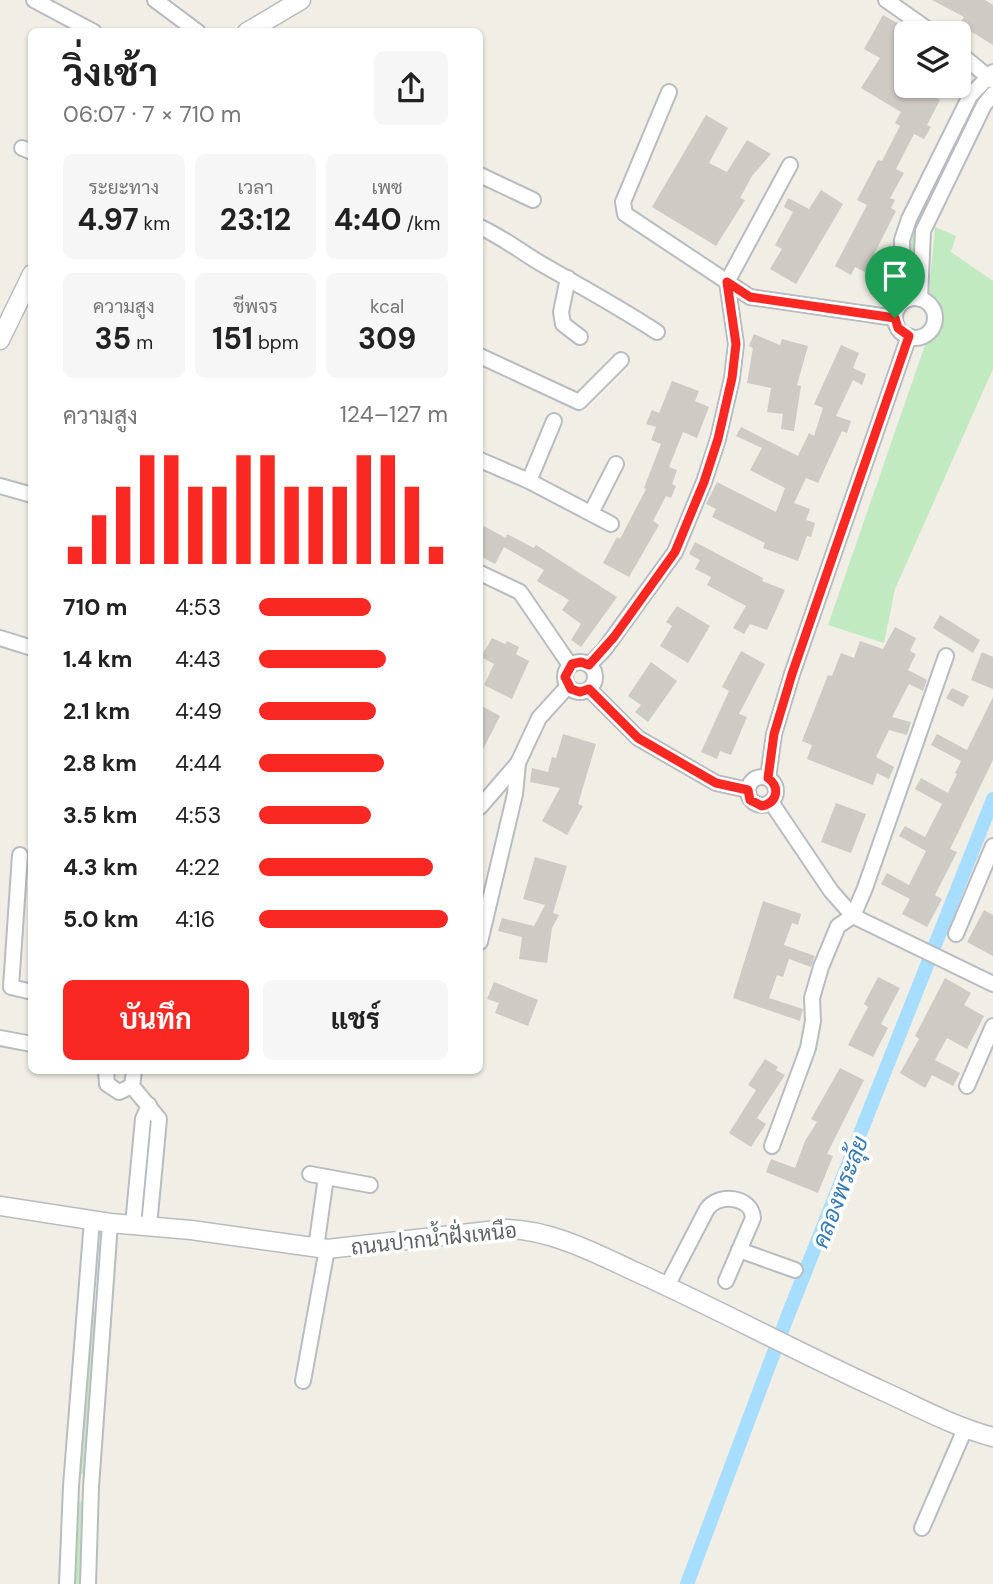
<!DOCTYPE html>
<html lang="th">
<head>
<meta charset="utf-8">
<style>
  body { margin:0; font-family:"DM Sans",Sarabun,sans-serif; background:#f6f6f6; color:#222; height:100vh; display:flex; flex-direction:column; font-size:26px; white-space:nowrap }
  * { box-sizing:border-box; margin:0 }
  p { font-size:23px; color:#767676 }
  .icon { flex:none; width:38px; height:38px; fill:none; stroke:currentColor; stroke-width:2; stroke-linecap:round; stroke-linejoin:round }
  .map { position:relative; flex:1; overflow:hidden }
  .sheet { position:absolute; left:28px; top:28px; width:455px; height:1046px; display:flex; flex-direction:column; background:#fff; border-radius:10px; box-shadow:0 2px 5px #0004 }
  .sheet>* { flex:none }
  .fabs { position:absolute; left:894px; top:21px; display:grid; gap:14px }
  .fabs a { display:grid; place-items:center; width:77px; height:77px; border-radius:10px; background:#fff; box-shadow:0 2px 5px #0004; font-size:35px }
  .pin { position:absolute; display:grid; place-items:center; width:60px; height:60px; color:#fff; margin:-72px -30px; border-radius:50% 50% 50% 0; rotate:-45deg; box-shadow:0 0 7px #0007 }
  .pin .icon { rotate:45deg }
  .round { display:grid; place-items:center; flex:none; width:74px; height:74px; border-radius:10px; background:#f6f6f6 }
  .overview { display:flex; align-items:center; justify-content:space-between; height:119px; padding:0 35px }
  h1 { font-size:38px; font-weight:700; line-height:52px }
  .stats { display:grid; grid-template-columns:repeat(3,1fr); gap:10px; height:119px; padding:7px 35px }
  .stats div { display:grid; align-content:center; border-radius:10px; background:#f6f6f6; text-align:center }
  .stats b { font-size:30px; font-weight:700 }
  .stats small { font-size:19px; font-weight:400 }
  .stats p { font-size:19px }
  .chart { height:196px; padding:14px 35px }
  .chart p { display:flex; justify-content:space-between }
  .chart svg { width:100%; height:126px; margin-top:7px; stroke:#f92823; stroke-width:6 }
  .button { display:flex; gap:14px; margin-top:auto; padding:14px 35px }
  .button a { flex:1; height:80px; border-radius:10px; background:#f92823; color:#fff; font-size:28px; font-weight:700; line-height:80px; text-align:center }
  .button a+a { background:#f6f6f6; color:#222 }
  ul { padding:0 35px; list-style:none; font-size:23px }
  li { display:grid; grid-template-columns:112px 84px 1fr; align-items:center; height:52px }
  li i { height:18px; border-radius:9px; background:#f92823 }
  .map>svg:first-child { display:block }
</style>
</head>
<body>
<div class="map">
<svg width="993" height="1584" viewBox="0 0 993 1584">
  <rect width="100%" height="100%" fill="#f1eee6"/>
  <g fill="#c2eac0">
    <path d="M980,91l6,5 -59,112 -11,84h-8l1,-53 6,-22z"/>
    <path d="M935,227l21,9 -5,16 42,29v88l-98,220 -11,54 -56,-18 96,-277c7,-15 16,-24 16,-41l-11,-13z"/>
    <path d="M88,1311l12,1 -12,162h-12z"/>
    <path d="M86,1501l-2,83h-12l2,-82z"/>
  </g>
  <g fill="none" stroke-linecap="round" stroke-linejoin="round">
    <path stroke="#a7deff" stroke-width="14" d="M687,1584l101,-269 205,-516"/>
  </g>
  <g fill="#cecac4">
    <path d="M932,0h53l8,5v40l-34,-21 5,-7z"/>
    <path d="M883,15l23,13v23l-10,20 6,4 -7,11h36l-3,7 12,7 -13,25 4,2 -7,12 -10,-5 -18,35 8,4 -14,25 5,2 -4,8 5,3 -31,61 -10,-5 -4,8 -16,-9 32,-61 -10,-5 21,-40 4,1 18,-35 -5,-3 6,-11 -40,-24 19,-30 -16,-9z"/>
    <path d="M706,115l22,13 -19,35 18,9 20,-32 24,14 -19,22 -12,22 5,2 -29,46 -64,-39z"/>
    <path d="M821,190l22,14 -47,80 -26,-15 12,-20 -7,-4 18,-33 -9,-5 4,-9 21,11z"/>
    <path d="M754,334l26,11 2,-6 26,7 -11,39 4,1 -7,45 -13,-2 2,-15 -16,-2 4,-24 -24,-5 6,-35 -4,-2z"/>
    <path d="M841,345l18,8 -6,15 13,6 -4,11 -9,-5 -17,36 15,5 -4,12 -5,-2 -24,52 -12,-5 -12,25 16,6 -4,11 9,3 -4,14 -4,-1 -9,25 -35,-13 2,-5 -53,-26 4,-8 -10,-5 11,-22 59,30 9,-24 -35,-18 12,-22 -26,-12 5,-9 57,29 11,-23 5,3 9,-28 -9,-4z"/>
    <path d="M672,381l27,10 -4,10 14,6 -12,31 -14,-6 -14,35 8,3 -5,14 4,2 -5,12 -5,-2 -13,25 6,4 -30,52 -26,-14 14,-26 3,2 26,-50 -2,-1 17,-44 -10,-4 5,-13 -10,-3 6,-14 7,3z"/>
    <path d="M480,524l26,14 1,-4 27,14 2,-3 81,52 -36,50 -10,-7 10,-16 -19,-14 7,-10 -32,-19 7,-11 -40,-23 -9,17 -15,-8z"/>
    <path d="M695,542l68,36 -1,3 23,9 -18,40 -17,-6 -6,10 -11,-6 13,-22 -39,-21 4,-8 -16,-8 5,-9 -11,-6z"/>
    <path d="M677,606l33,20 -22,37 -28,-17 12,-20 -6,-4z"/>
    <path d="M940,615l40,25 -7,13 -40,-25z"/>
    <path d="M895,627l21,11 -6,13 6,3 -8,16 19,10 -4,11 -14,-7 -17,33 19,5 -4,13 -18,-5 -13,27 18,10 -5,12 -12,-6 -4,12 -66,-26 5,-14 -10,-4 26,-66 4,1 9,-23 13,5 6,-17 23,8z"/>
    <path d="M492,638l13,6 2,-3 12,6 -3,7 13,7 -17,38 -28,-14 10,-21 -13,-7z"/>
    <path d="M741,651l24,13 -26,50 8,3 -16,38 -11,-4 -3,8 -16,-7 28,-61 -7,-4z"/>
    <path d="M982,652l11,5v32l-22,-9z"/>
    <path d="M651,662l26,19 -29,41 -13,-10 6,-7 -13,-9z"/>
    <path d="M952,688l17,8 -6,11 -17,-9z"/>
    <path d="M993,697v63l-43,89 7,3 -22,43 7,4 -15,28 -25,-13 8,-15 -29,-15 6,-11 22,12 17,-34 -27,-15 6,-10 20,11 17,-33 -27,-15 6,-11 27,15 9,-19 -2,-1 6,-12 -30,-16 6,-11 30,16z"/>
    <path d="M480,705l20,11 -20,39z"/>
    <path d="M563,734l33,10 -18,60 5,2 -16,29 -25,-14 18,-33 -30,-6 2,-14 16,4 4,-15 4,1z"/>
    <path d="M836,803l30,11 -15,39 -30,-11z"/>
    <path d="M535,857l32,9 -14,47 6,2 -7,13 -5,35 -28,-4 3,-22 -24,-6 4,-13 32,8 11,-21 -22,-6z"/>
    <path d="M763,901l38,13 -3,11 -6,-2 -8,22 31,11 -4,11 -22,-8 -6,18 -6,-2 -8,23 34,11 -3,12 -67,-23z"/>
    <path d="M984,910l9,5v41l-26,-14z"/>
    <path d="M878,977l22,11 -19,36 7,4 -15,29 -25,-12 20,-38 -4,-3z"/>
    <path d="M945,978l26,15 -7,12 20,11 -17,33 -20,-11 -12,22 25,13 -7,13 -21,-11 -7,13 -25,-15 19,-34 -4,-3z"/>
    <path d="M494,982l44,18 -10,26 -33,-13 4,-10 -12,-4z"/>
    <path d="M765,1059l13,8 -2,3 9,5 -28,43 9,6 -15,23 -22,-14 27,-43 -8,-5z"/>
    <path d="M840,1068l24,12 -37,74 6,2 -15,37 -52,-21 5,-13 24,9 10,-27 12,-19 -6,-3z"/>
  </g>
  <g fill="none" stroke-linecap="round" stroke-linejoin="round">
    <defs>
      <g id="minor">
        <path d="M34,0l60,32"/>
        <path d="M155,0l43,32"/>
        <path d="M886,0l47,33"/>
        <path d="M959,53l33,27"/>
        <path d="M669,92l-46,110 2,12 125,83 145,21"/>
        <path d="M22,148l10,4"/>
        <path d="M480,175l53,25"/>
        <path d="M480,227c22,10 40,24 60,36 40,23 79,44 117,69"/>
        <path d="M568,278l-7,34 2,12 17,13"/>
        <circle cx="915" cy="318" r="20"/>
        <path d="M920,299l3,-68 61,-126 9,-11"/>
        <path d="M903,301l-1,-61 7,-21 61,-123 23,-24"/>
        <path d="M480,356l99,46 42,-42"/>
        <path d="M480,460l49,21 82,43"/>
        <path d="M529,481l25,-60"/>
        <path d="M0,486l32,9"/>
        <path d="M591,513l25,-49"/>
        <path d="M480,573l40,19 50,73"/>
        <path d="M0,638l32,10"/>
        <circle cx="580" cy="677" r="15"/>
        <path d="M589,665l15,-15 71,-98 29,-70 14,-43 14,-61 4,-34 -9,-62 63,-117"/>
        <path d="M589,689l49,49 78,45 32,7"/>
        <circle cx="762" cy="791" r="14"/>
        <path d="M768,778l6,-44 18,-60 117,-338"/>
        <path d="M771,802l60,89 22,25 140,68"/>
        <path d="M480,807l38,-44"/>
        <path d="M20,855l-9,132 21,5"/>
        <path d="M956,934l37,-88"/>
        <path d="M480,942l35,-148 3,-31 21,-45 29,-32"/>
        <path d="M0,1038l32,6"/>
        <path d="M106,1071l1,13 12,8 13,-6 2,-15"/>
        <path d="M132,1086l27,33 -10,107"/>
        <path d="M967,1086l26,-60"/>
        <path d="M772,1146l36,-98 5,-27 -1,-23 9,-31 17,-41 15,-10 12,-28 81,-232"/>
        <path d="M310,1174l60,11"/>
        <path d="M133,1225l10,-106 6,-14"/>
        <path d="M316,1248l10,-71"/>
        <path d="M739,1250l56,20"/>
        <path d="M667,1286l40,-77c12,-17 45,-12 46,9l-27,63"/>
        <path d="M303,1381l24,-132"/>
        <path d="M922,1528l43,-99"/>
        <path d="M67,1584l4,-98 21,-266"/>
        <path d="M88,1584l3,-97 19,-264"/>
      </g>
      <g id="tertiary">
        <path d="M247,32l54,-32"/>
        <path d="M0,340l32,-66"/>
        <path d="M0,1206l110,17 81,7 136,19 179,-20c46,1 89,24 130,43 84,38 165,82 249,120 35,16 70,35 108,45"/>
      </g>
    </defs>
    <use href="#minor" stroke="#b8bcc0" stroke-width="18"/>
    <use href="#tertiary" stroke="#b8bcc0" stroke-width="21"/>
    <use href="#minor" stroke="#fff" stroke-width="14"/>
    <use href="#tertiary" stroke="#fff" stroke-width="18"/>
  </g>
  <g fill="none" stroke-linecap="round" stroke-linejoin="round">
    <defs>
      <path id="route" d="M727,282l23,15 145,21 3,10 11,8 -117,338 -18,60 -6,44c12,9 10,24 -6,28l-12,-6 -2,-10 -32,-7 -78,-45 -49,-49 -9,3 -9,-3 -6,-12 7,-13 9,-2 8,3 25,-28 61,-85 29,-70 14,-43 14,-61 4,-34z"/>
    </defs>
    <use href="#route" stroke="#fff" stroke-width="14"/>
    <use href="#route" stroke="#f92823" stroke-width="9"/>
  </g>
  <g text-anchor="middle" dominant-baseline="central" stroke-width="7" stroke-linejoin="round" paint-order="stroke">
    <g font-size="21" fill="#5d6267" stroke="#fff">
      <text transform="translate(434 1239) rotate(-6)">ถนนปากน้ำฝั่งเหนือ</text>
    </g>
    <g font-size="23" font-style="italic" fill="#367ab2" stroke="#fff">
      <text transform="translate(840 1192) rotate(-69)">คลองพระลุ้ย</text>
    </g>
  </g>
</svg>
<div class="fabs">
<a><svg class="icon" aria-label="layers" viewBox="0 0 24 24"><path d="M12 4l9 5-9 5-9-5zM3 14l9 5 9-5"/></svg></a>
</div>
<div class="pin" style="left:895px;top:318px;background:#1e9e55"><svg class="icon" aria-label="arrive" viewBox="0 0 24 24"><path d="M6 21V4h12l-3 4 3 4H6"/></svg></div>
<section class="sheet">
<div class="overview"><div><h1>วิ่งเช้า</h1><p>06:07 · 7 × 710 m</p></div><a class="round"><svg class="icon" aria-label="share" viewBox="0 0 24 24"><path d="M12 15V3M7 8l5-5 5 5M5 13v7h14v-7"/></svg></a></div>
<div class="stats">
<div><p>ระยะทาง</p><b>4.97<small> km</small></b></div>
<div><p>เวลา</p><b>23:12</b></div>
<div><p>เพซ</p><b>4:40<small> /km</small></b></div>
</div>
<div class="stats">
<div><p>ความสูง</p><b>35<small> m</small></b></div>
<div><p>ชีพจร</p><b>151<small> bpm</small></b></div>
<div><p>kcal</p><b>309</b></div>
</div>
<div class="chart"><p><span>ความสูง</span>124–127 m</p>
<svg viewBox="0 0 160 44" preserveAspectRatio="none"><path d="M5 44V38M15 44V27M25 44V17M35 44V6M45 44V6M55 44V17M65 44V17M75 44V6M85 44V6M95 44V17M105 44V17M115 44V17M125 44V6M135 44V6M145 44V17M155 44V38"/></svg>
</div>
<ul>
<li><b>710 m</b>4:53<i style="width:59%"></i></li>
<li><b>1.4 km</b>4:43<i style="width:67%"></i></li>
<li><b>2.1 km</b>4:49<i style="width:62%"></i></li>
<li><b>2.8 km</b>4:44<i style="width:66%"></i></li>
<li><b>3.5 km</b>4:53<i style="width:59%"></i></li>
<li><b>4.3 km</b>4:22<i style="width:92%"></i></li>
<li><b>5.0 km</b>4:16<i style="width:100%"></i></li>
</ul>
<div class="button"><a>บันทึก</a><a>แชร์</a></div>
</section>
</div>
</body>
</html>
